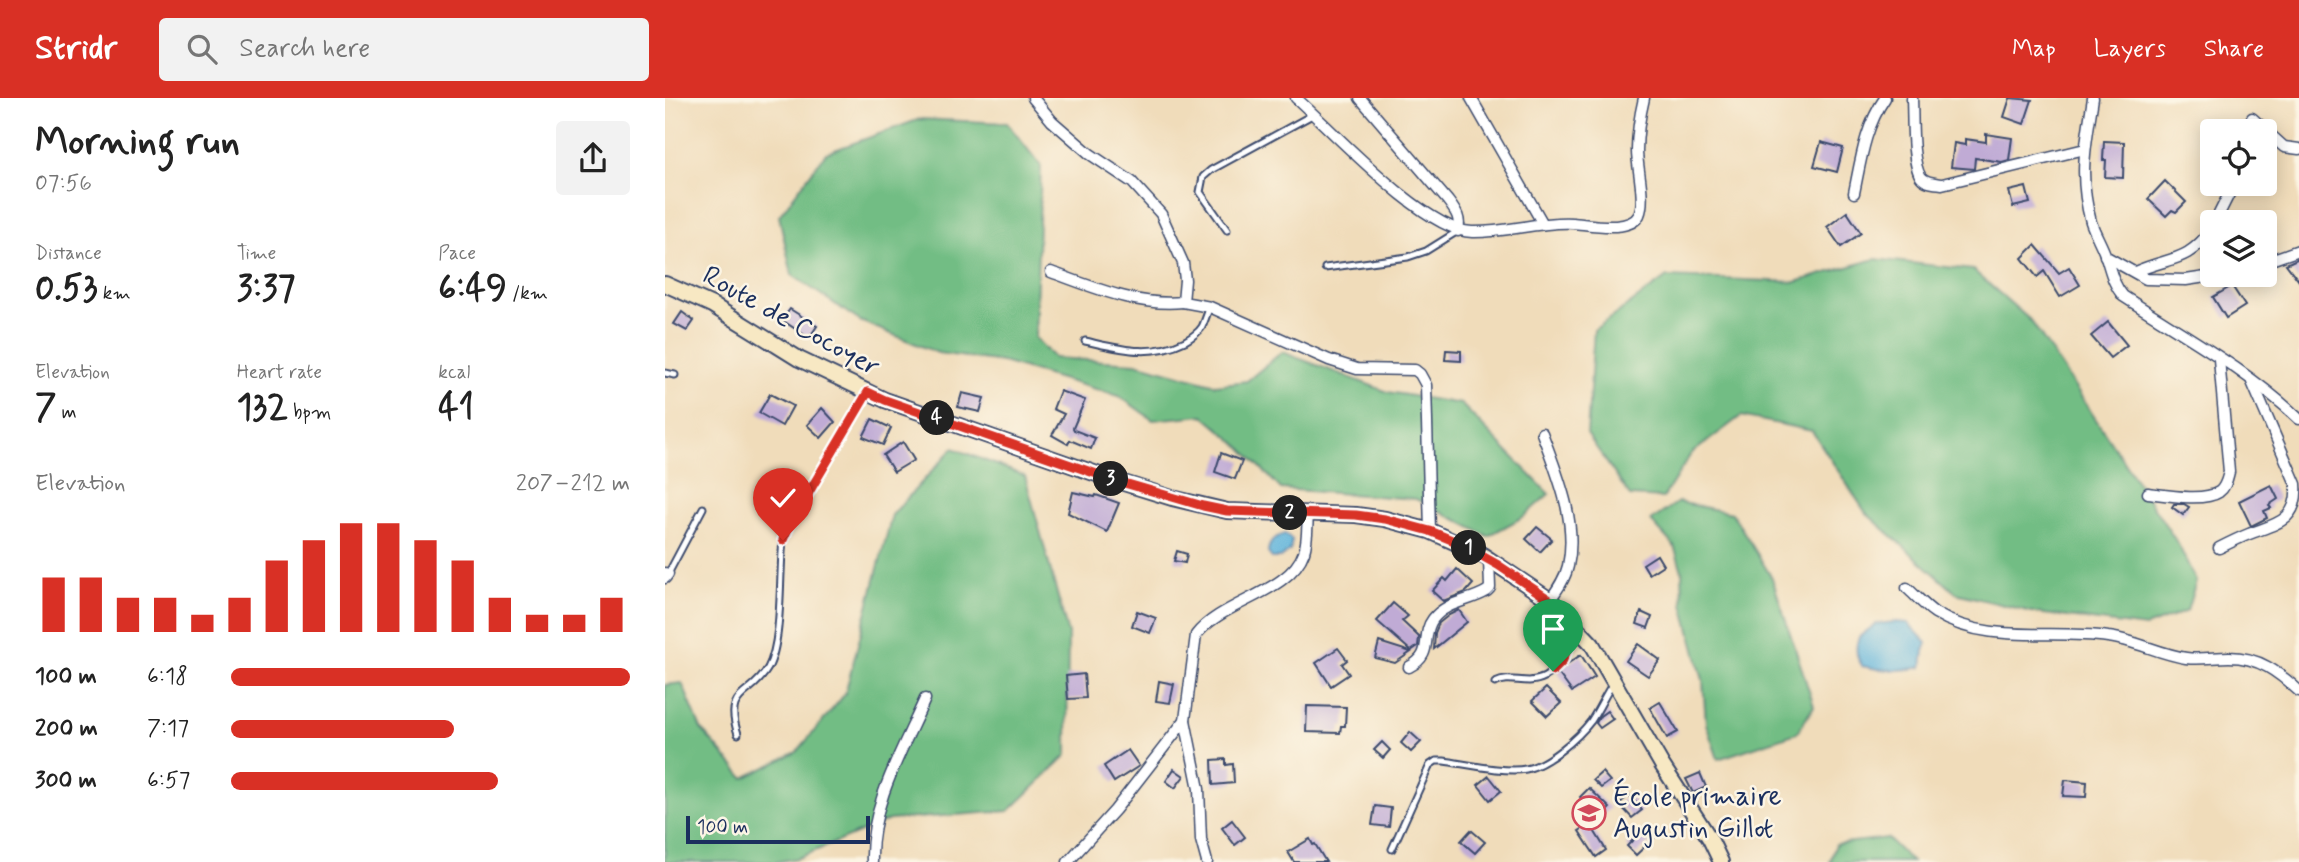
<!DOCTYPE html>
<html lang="en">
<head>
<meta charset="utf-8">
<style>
  body { margin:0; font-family:Mynerve,sans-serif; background:#f2f2f2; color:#222; height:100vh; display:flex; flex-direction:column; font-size:26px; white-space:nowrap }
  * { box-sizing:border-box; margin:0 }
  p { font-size:23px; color:#767676 }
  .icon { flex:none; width:38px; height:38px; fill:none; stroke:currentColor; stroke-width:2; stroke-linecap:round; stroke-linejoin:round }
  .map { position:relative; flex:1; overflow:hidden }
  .drawer { display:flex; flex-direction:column; background:#fff; width:665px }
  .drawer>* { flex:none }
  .buttons { position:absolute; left:1535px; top:21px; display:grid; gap:14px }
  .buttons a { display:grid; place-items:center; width:77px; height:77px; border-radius:7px; background:#fff; box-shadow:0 4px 18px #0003; font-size:35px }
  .scale { position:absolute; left:21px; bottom:18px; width:184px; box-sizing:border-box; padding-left:7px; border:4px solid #1b2f5e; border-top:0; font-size:19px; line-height:24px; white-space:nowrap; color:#1b2f5e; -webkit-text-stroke:5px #fcf5e5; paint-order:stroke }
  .pin { position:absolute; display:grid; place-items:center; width:60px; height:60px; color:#fff; margin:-72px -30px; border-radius:50% 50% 50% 0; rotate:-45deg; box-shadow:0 0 7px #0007 }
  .pin .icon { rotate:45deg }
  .km { position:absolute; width:35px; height:35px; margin:-18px; border-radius:50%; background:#222; color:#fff; font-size:19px; line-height:35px; text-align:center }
  .round { display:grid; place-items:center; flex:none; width:74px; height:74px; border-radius:7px; background:#f2f2f2 }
  .head { display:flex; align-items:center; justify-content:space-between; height:119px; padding:0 35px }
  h1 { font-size:38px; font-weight:700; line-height:52px }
  .stats { display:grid; grid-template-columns:repeat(3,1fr); gap:10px; height:119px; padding:7px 35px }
  .stats div { display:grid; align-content:center }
  .stats b { font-size:35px; font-weight:700 }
  .stats small { font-size:19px; font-weight:400 }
  .stats p { font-size:19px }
  .chart { height:196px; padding:14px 35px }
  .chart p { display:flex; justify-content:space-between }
  .chart svg { width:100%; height:126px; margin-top:7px; stroke:#d93025; stroke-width:6 }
  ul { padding:0 35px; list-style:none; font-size:23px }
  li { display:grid; grid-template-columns:112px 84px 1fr; align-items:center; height:52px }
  li i { height:18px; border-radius:9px; background:#d93025 }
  header { display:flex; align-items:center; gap:42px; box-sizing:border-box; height:98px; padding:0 35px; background:#d93025; color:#fff }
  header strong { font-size:33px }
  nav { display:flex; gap:38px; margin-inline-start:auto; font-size:24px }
  .search { width:490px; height:63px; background:#f2f2f2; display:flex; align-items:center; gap:18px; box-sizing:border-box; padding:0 24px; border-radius:7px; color:#767676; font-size:26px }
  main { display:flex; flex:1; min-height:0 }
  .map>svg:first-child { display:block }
</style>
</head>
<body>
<header>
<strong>Stridr</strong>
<div class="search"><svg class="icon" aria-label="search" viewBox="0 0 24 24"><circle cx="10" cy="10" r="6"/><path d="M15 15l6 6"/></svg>Search here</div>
<nav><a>Map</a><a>Layers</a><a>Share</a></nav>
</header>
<main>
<section class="drawer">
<div class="head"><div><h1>Morning run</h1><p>07:56</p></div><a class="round"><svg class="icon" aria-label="share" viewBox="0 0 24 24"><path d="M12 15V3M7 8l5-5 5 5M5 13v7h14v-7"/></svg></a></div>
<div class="stats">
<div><p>Distance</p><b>0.53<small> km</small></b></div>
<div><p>Time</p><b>3:37</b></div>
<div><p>Pace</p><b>6:49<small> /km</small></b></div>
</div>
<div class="stats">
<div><p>Elevation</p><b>7<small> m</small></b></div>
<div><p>Heart rate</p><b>132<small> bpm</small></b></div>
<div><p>kcal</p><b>41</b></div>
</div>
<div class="chart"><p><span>Elevation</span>207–212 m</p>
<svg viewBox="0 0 160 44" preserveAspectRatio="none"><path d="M5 44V25M15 44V25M25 44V32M35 44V32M45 44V38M55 44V32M65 44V19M75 44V12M85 44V6M95 44V6M105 44V12M115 44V19M125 44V32M135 44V38M145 44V38M155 44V32"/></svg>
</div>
<ul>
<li><b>100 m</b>6:18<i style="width:100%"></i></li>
<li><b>200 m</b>7:17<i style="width:56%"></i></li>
<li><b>300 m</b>6:57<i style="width:67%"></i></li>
</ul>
</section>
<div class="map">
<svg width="1634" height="764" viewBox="0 0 1634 764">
  <rect width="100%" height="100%" fill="#fcf5e5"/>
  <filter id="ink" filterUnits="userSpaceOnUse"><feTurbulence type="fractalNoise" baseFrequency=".0143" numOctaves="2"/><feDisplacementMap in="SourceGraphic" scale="14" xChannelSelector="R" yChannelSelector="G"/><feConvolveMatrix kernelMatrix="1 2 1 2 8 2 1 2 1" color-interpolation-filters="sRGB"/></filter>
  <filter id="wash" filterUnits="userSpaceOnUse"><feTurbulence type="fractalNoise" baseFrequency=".00686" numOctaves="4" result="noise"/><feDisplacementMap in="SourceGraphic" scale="28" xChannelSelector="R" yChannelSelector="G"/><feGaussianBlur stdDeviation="1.57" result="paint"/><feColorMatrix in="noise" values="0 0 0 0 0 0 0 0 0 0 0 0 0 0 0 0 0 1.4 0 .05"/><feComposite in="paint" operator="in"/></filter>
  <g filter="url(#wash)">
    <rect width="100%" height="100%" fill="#f0dcba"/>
    <g fill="#72bd84" stroke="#467671" stroke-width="2">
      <path d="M255,21l87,4 34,43 -6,172 19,20 82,5 80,22 31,-4 35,-29 106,40 73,12 88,90 -26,23 -35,19 -72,-37 -135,-10 -38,-40 -40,-34 -50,5 -34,-24 -117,-34 -64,-9 -78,-32 -68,-46 -13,-59 47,-63z"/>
      <path d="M1210,161l98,11 58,51 147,223 18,37 -9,30 -41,16 -110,-14 -80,-20 -90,-80 -54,-82 -71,-15 -50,38 -28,44 -33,-2 -43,-62 7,-104 73,-53 129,5z"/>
      <path d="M288,350l72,28 43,158 -1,121 -58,56 -120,9 -91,38 -22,4h-111v-177l17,-2 19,46 43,49 53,-26 48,-58 47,-179z"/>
      <path d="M1013,404l54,11 40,65 42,128 -17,27 -79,26 -12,-35 -3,-44 -20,-76 -1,-33 -8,-25 -23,-25z"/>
      <path d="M1222,740l25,24h-82l6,-18z"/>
    </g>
    <g fill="#5fb4db" stroke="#3d729c" stroke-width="2">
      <path d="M620,436l7,6 -2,10 -9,8h-9l-4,-5c0,-11 7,-16 17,-19z"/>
      <path d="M1231,524l12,1 19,20 -3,8 -2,16c-21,5 -39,4 -60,-1 -6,-9 -7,-19 -3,-29l17,-13z"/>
    </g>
    <g id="blocks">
      <g fill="#c0abd5">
        <path d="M1345,0l22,2 -8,24 -20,-7z"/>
        <path d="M1321,36l26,4 -3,22 -7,2 -27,-4 -1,11 -23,-2 3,-24 11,2v-6l21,3z"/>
        <path d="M1439,43l20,1 -1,36 -18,-1 1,-17h-3z"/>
        <path d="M1156,44l22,6 -6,24 -23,-6z"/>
        <path d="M1500,83l21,21 -10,10 -4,-2 -6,6 -18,-17z"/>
        <path d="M1361,89l4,16 -17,4 -4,-16z"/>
        <path d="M1182,114l14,21 -20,14 -14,-20z"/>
        <path d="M1370,147l24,28 10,-6 11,18 -20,12 -16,-26 -7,6 -15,-19z"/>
        <path d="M1634,160v23l-13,-17z"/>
        <path d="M1567,188l13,20 -19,12 -13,-21z"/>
        <path d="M125,211l27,17 -8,12 -27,-18z"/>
        <path d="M17,214l12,9 -7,10 -13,-7z"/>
        <path d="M1443,224l19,23 -17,13 -19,-22z"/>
        <path d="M781,252l15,1v10l-16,-1z"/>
        <path d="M395,293l25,9 -12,28 1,2 21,8 -4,11 -21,-9 -2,4 -16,-9 12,-21 -11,-5z"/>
        <path d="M297,295l22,5 -4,14 -22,-5z"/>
        <path d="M105,296l23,12 -11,20 -23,-13z"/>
        <path d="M157,310l13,14 -14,16 -14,-13z"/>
        <path d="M207,321l19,9 -8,17 -20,-8z"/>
        <path d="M238,344l11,18 -20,12 -11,-17z"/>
        <path d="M556,355l21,8 -7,18 -20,-7z"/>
        <path d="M1606,387l7,14 -9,6 2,3 -7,3 3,7 -16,8 -12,-25z"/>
        <path d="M408,394l22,5 1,-2 23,8 -12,29 -39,-19z"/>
        <path d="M1509,406h10l5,3 -6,8 -11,-8z"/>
        <path d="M872,429l15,12 -12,13 -14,-13z"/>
        <path d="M512,453l10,3 -2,9 -11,-2z"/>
        <path d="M992,457l6,10 -14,9 -6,-10z"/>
        <path d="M792,471l16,15 -7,8 -23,9 -11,-10 12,-13 3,3z"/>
        <path d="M728,505l15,13 -6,5 17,16 -1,9 -7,5 -34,-30z"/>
        <path d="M794,512l8,12 -33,27 1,-16 4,-10 10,-8z"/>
        <path d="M472,513l19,7 -6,15 -18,-7z"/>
        <path d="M976,514l11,5 -4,11 -11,-4z"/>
        <path d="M714,544l32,10 -16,11 -20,-5z"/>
        <path d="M973,546l22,16 -12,16 -22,-15z"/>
        <path d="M673,550l9,12 -5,4 7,10 -18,12 -15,-23z"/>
        <path d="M916,557l14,22 -23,15 -14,-19 6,-7z"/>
        <path d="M419,576l2,24 -18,1 -2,-23z"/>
        <path d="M494,583l15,3 -4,19 -14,-2z"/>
        <path d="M881,590l15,15 -14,13 -15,-15z"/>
        <path d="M995,604l18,30 -11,6 -17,-30z"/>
        <path d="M642,608l39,1 -1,19h-4l-1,7 -34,-1z"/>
        <path d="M942,613l6,8 -13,9 -4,-5 4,-7z"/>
        <path d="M745,634l11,10 -10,10 -10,-9z"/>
        <path d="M717,644l8,8 -7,8 -9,-8z"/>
        <path d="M463,652l11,16 -25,16 -10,-16z"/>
        <path d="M561,661v6l7,-1 1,19 -21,2 -1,-25z"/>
        <path d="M509,671l10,7 -9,12 -9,-7z"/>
        <path d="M937,674l8,9 -9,7 -8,-8z"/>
        <path d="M1035,675l6,14 -13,6 -7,-14z"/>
        <path d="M824,678l12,15 -11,9 -12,-15z"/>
        <path d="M1400,682l22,2 -1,15 -23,-1z"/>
        <path d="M924,690l21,20 -9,9 -21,-20z"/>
        <path d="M964,697l13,15 -10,8 -13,-14z"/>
        <path d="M710,708l16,2 -2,19 -17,-2z"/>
        <path d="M567,722l13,17 -10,8 -13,-17z"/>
        <path d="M925,726l16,26 -10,7 -17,-26z"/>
        <path d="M979,731l10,9 -18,17 -9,-9z"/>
        <path d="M806,732l14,12 -10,11 -14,-12z"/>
        <path d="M645,741l3,6 2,-1 11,18h-32l-6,-10z"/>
      </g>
    </g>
  </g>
  <g filter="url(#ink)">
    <use href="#blocks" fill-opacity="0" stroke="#3b496c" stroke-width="2"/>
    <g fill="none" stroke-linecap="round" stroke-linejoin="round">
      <defs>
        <g id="lane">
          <path d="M562,132l-27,-38 3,-15 8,-7 103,-56"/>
          <path d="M660,170l83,-11 18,-6 32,-20"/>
          <path d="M420,243c36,8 65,17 100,0 7,-4 13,-8 17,-14 3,-6 5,-14 8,-20"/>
          <path d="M0,275l10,2"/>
          <path d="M3,476l35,-66"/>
          <path d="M830,585c12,-6 21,-2 34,-2 29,-1 38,-30 47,-52"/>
          <path d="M73,636c-15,-44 13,-36 30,-66 15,-28 11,-93 15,-128l6,-14 79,-134"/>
          <path d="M727,751l38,-84 6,-4h8c22,3 61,12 82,8 21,-4 52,-31 65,-48 8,-12 14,-26 22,-38"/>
        </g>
        <g id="street">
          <path d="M368,0l19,23 38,33 42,28 29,32 22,49 2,17 -2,22 27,5 119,53 28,9 58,1 5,4 6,11 4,146"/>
          <path d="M631,0c37,33 129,133 176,134 34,1 67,-11 101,-9 16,1 57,10 66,-8 7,-16 -2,-47 -2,-64 0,-18 3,-36 7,-53"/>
          <path d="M695,0l88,103c8,11 13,17 10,30"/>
          <path d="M806,0l72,126"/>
          <path d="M1247,0c1,18 -1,65 9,79 5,6 13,6 21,7l143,-35"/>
          <path d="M1428,0c-7,46 -15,77 -2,124 4,12 11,23 15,35 5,15 7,27 17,39 60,39 125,74 176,123"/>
          <path d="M1587,20l32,29 15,2"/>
          <path d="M1189,95c7,-34 11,-66 31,-95"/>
          <path d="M1550,124l19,-38"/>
          <path d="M1440,158l41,23 40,1 33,-5"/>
          <path d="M1600,164l34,-12"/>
          <path d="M386,174c42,15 87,35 132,30"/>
          <path d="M1470,174c36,-16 51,-8 77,-43"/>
          <path d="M877,335c15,41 36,88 26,133 -3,13 -11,24 -18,34"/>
          <path d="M1483,395c17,2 56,9 71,-1 7,-5 8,-13 10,-20l-10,-113"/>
          <path d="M1554,450c10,-5 20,-10 30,-14 25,-10 50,-12 47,-50l-44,-102"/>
          <path d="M0,475l3,1 -3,4"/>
          <path d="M1242,490c9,8 18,18 28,25 53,32 115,16 173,24 27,3 51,17 78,21 14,2 29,-1 43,-1 30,0 49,15 70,34"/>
          <path d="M744,569c26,-13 11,-31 24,-48 14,-18 36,-17 54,-28l3,-3 -1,-29"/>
          <path d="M207,764c-2,-58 30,-111 53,-163"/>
          <path d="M403,764l47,-52 70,-90"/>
          <path d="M542,764l-6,-22 -2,-51 -14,-69 11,-85c26,-34 94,-42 108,-83 4,-12 3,-27 4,-39"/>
        </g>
        <path id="secondary" d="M0,186l47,21 87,54 86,41 229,80 58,18 55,13 129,4 29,4 45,12 51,23 69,46 42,44 70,121 48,74 11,23"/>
      </defs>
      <use href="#lane" stroke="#3b496c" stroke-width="9"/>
      <use href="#street" stroke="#3b496c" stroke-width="13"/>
      <use href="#secondary" stroke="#3b496c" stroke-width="18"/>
      <use href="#lane" stroke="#fff" stroke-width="5"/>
      <use href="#street" stroke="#fff" stroke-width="10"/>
      <use href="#secondary" stroke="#f7e8c3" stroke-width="14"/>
    </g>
  </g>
  <g fill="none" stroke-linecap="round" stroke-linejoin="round" filter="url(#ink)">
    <defs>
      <path id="route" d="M118,442l6,-14 79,-134 17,8 229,80 89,26 24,5 129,4 29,4 45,12 29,12 39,22 52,35 26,29 -14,33 -9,9"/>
    </defs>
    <use href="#route" stroke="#fff" stroke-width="14"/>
    <use href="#route" stroke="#d93025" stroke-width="9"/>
  </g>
  <defs>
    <symbol id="school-ring" viewBox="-11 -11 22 22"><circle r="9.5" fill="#fcf5e5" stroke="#d1495b" stroke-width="1.5"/><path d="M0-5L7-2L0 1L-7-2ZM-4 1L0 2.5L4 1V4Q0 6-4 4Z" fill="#d1495b"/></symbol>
  </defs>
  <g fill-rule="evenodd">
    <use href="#school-ring" x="905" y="696" width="38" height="38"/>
  </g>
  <g text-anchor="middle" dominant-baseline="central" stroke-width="5" stroke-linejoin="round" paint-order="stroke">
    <g font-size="28" fill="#1b2f5e" stroke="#fcf5e5">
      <text transform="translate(126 224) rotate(29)">Route de Cocoyer</text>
    </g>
    <g font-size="28" fill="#1b2f5e" stroke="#fcf5e5" text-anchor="start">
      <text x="948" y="699">École primaire<tspan x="948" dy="32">Augustin Gillot</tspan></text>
    </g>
  </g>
</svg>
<div class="buttons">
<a><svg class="icon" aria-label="locate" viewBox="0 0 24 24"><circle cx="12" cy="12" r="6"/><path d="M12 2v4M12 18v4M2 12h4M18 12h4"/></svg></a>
<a><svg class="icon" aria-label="layers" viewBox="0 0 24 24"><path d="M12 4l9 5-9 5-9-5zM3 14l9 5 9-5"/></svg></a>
</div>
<div class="scale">100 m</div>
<div class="pin" style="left:888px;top:573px;background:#1e9e55"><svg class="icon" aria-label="arrive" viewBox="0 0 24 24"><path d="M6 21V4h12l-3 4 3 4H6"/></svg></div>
<div class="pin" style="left:118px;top:442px;background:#d93025"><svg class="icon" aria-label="check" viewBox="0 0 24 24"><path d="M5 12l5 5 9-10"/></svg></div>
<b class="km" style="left:804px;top:450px">1</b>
<b class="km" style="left:625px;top:415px">2</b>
<b class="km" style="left:446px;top:381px">3</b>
<b class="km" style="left:272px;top:320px">4</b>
</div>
</main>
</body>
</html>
